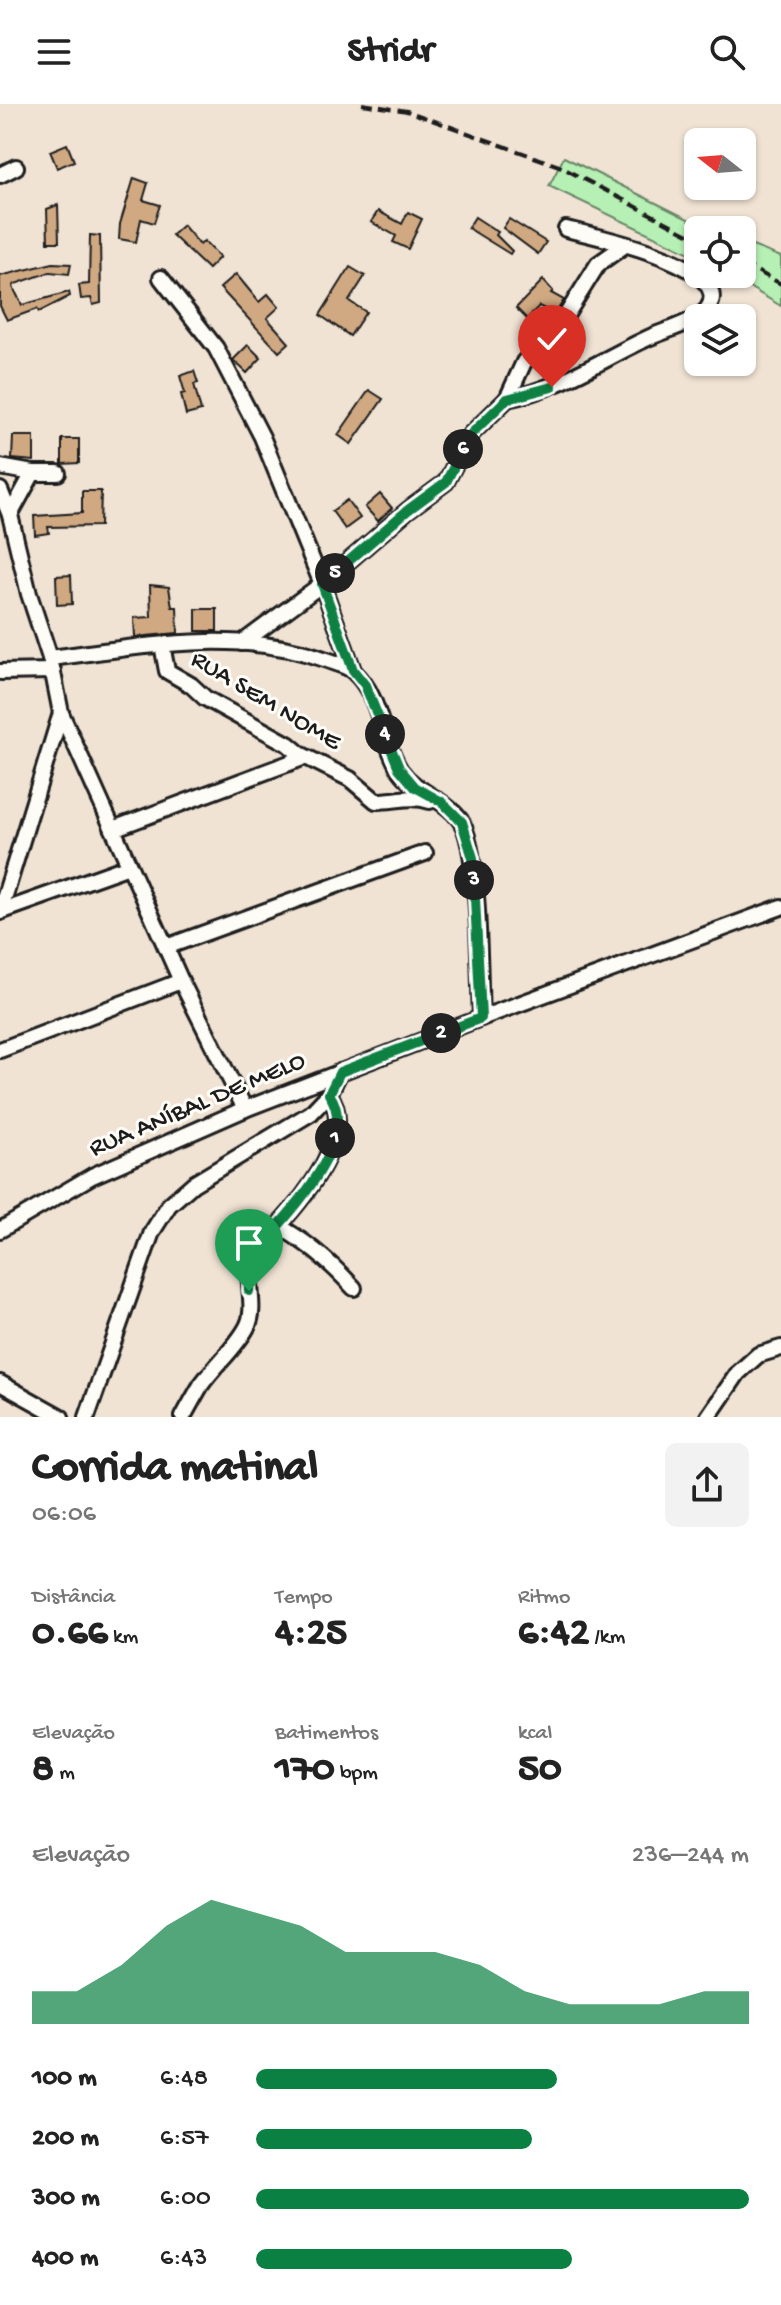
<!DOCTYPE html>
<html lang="pt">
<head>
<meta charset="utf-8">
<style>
  body { margin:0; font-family:"Gochi Hand",sans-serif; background:#f2f2f2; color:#222; height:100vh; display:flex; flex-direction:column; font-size:30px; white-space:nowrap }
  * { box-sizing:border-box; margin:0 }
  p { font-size:26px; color:#767676 }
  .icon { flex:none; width:44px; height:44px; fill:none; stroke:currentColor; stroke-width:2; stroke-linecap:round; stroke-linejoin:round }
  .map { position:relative; height:1313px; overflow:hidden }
  .details { display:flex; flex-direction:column; background:#fff; flex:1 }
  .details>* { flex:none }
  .needle { width:52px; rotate:287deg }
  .buttons { position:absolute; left:684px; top:24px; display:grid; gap:16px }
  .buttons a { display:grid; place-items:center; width:72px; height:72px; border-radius:12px; background:#fff; box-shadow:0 2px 6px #0004; font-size:40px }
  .pin { position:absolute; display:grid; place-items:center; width:68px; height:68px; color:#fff; margin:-82px -34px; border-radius:50% 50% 50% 0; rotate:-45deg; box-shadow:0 0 8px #0007 }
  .pin .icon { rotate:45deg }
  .km { position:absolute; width:40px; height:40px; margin:-20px; border-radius:50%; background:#222; color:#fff; font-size:22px; line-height:40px; text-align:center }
  .round { display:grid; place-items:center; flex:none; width:84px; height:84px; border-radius:12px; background:#f2f2f2 }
  .headline { display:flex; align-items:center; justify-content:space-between; height:136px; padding:0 32px }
  h1 { font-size:44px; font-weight:700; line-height:60px }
  .metrics { display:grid; grid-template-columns:repeat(3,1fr); gap:12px; height:136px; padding:8px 32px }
  .metrics div { display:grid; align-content:center }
  .metrics b { font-size:40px; font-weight:700 }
  .metrics small { font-size:22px; font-weight:400 }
  .metrics p { font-size:22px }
  .chart { height:224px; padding:16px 32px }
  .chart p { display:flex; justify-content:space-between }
  .chart svg { width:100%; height:144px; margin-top:8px; fill:#0b8043; opacity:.7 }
  ul { padding:0 32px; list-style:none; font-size:26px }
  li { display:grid; grid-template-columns:128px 96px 1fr; align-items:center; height:60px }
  li i { height:20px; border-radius:10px; background:#0b8043 }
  header { display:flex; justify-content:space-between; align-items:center; height:104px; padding:0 32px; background:#fff; font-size:36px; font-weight:700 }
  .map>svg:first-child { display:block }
</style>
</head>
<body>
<header><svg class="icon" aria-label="menu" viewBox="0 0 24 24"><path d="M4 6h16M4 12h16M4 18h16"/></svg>Stridr<svg class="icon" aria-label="search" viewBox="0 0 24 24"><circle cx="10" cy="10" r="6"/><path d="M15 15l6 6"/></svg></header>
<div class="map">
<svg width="781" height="1313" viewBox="0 0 781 1313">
  <rect width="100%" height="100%" fill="#f0e3d4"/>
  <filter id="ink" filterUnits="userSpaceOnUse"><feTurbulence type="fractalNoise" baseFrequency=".0125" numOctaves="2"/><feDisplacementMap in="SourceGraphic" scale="16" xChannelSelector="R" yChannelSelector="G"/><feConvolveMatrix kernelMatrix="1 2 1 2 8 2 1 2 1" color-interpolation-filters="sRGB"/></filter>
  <g filter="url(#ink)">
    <g fill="#b6f0b4" stroke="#698668" stroke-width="2">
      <path d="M564,53l146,73h-12v27l-149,-71z"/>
      <path d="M742,138l39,15v49l-54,-32h15z"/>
    </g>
    <g fill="#d0a982" stroke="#1c1c1c" stroke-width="2">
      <path d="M67,40l7,17 -17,7 -7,-17z"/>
      <path d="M134,74l14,5 -5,17 17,5 -6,18 -13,-4 -5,23 -17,-3 1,-15z"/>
      <path d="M58,101l1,37h-11l-1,-33z"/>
      <path d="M378,107l24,13 6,-12 14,7 -14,30 -15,-7 3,-6 -25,-14z"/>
      <path d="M475,113l23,15 -2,3 16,16 -2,3 -42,-26z"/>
      <path d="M509,115l37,23 -8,12 -35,-26z"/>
      <path d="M183,121l17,20 4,-4 16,16 -12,12 -36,-34z"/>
      <path d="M90,131l10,1 1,67 -8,2 -2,-7 -10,1 -2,-14 10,-1z"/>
      <path d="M53,159l18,1 -2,10 -19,-2 -35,12 -2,3 9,18 47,-13 1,4 -31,16 -2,-3 -30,11 -7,-14v-30z"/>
      <path d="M350,163l15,9 -16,25 17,11 -16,24 -30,-21z"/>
      <path d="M236,170l23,28 9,-8 11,13 -12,11 22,25 -10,9 -59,-64z"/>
      <path d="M543,176l10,11 -2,2 13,7 -9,14 -16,-8 -12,13 -11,-11z"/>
      <path d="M248,241l13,13 -14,15 -14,-13z"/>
      <path d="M194,267l4,12 -4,1 7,27 -15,4 -5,-21 4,-1 -5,-17z"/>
      <path d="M369,286l14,9 -32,45 -13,-9z"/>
      <path d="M13,332h21v25l-22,-2z"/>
      <path d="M62,335h17v24l-17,1z"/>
      <path d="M82,387h19l-1,35 -52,1 1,6 -14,2 -1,-19 48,-3z"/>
      <path d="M380,390l12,14 -14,13 -13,-14z"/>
      <path d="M347,396l13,18 -15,11 -13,-18z"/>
      <path d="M71,471l1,29 -15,1 -1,-29z"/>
      <path d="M150,481l19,2 3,20h5l1,26 -43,4 -1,-19 17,-1z"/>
      <rect x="196" y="505" width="21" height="22"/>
    </g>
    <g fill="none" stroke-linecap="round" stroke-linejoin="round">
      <defs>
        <g id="minor">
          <path d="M0,71l16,-8"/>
          <path d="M566,125c24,6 171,36 142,79 -8,13 -45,23 -60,30 -47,22 -89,51 -141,61l17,-37 36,-37 38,-61 27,-19"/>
          <path d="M161,174l55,70 46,89 60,147 31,86"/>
          <path d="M0,363l33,6h25"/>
          <path d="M0,386l10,25 19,79 21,64"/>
          <path d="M10,411l23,-42"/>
          <path d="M242,539l80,-59 86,-74 38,-28 24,-47 37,-36"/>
          <path d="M163,546l4,21 24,14 14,13 83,46 12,10 50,25 26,22c20,0 35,-6 54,0"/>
          <path d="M0,568l53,-1"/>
          <path d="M113,725l187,-70"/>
          <path d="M0,808l61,-199"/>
          <path d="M0,808l129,-46"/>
          <path d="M166,843l259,-94"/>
          <path d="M0,946l181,-69"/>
          <path d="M245,1005l-64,-128 -120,-268 -11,-55c89,-11 190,-31 277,2 8,3 21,6 27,12 27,24 27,69 46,98 16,23 44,28 60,50 20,27 19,158 21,198"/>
          <path d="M278,1122c30,16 53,37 76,62"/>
          <path d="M0,1126l92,-54 153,-67 236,-91 300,-111"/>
          <path d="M0,1279l61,34"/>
          <path d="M87,1313l65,-185 17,-27 24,-21 118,-71 18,-19 11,-22"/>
          <path d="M183,1313c6,-11 12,-22 18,-32 14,-20 35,-37 46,-58 12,-22 -6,-51 9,-78 4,-9 15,-15 21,-22 27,-29 80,-94 52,-133"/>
          <path d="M708,1313l30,-44 20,-18 23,-7"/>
        </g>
      </defs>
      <use href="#minor" stroke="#1c1c1c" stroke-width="20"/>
      <use href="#minor" stroke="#fdfcf7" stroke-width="14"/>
      <g stroke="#1c1c1c" stroke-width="4" stroke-dasharray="12 6" stroke-linecap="butt">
        <path d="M362,0l45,7 152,55 139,73"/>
        <path d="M742,159l39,21"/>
      </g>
    </g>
  </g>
  <g fill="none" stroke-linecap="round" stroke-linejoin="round" filter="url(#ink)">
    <defs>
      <path id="route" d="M249,1187c0,-14 0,-31 7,-43 5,-9 16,-15 22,-22 27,-30 79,-93 51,-132l11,-22 141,-54 -8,-160 -11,-36 -20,-20 -27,-15 -16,-19 -34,-83 -12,-15 -31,-86 86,-74 38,-28 24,-47 37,-36 45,-12"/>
    </defs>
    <use href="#route" stroke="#fff" stroke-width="16"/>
    <use href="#route" stroke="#0b8043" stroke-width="10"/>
  </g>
  <g text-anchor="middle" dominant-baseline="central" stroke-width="6" stroke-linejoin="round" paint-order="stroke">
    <g font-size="26" fill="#1c1c1c" stroke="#fdfcf7">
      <text transform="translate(265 598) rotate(31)">RUA SEM NOME</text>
      <text transform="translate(198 1002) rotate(-23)">RUA ANÍBAL DE MELO</text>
    </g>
  </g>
</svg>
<div class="buttons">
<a><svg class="needle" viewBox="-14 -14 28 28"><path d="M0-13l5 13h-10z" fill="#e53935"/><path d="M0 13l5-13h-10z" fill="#767676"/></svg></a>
<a><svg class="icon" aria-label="locate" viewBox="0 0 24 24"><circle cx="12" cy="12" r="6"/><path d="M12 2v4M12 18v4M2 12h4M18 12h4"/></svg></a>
<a><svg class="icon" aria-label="layers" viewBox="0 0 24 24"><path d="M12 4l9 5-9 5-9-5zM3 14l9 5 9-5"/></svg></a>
</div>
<div class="pin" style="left:249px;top:1187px;background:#1e9e55"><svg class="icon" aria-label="arrive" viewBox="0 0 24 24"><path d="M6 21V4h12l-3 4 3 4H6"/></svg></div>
<div class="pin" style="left:552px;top:283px;background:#d93025"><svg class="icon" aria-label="check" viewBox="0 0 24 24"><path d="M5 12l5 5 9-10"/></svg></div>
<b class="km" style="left:335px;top:1034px">1</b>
<b class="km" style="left:441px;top:929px">2</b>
<b class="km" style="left:474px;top:776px">3</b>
<b class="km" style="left:385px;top:630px">4</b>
<b class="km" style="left:335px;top:469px">5</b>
<b class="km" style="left:463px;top:345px">6</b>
</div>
<section class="details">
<div class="headline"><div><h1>Corrida matinal</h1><p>06:06</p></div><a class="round"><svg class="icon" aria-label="share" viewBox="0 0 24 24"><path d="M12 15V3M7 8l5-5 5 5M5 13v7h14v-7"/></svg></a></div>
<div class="metrics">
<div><p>Distância</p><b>0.66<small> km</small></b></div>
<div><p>Tempo</p><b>4:25</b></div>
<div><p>Ritmo</p><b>6:42<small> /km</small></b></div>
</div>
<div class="metrics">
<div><p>Elevação</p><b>8<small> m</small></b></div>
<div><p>Batimentos</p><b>170<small> bpm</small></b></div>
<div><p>kcal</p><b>50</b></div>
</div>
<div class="chart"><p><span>Elevação</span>236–244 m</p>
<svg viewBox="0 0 160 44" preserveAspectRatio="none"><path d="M0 44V34L10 34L20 26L30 14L40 6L50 10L60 14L70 22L80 22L90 22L100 26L110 34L120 38L130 38L140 38L150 34L160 34V44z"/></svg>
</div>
<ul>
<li><b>100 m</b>6:48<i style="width:61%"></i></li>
<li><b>200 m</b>6:57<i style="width:56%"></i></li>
<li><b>300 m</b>6:00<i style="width:100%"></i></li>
<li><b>400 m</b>6:43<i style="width:64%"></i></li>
</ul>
</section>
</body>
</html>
